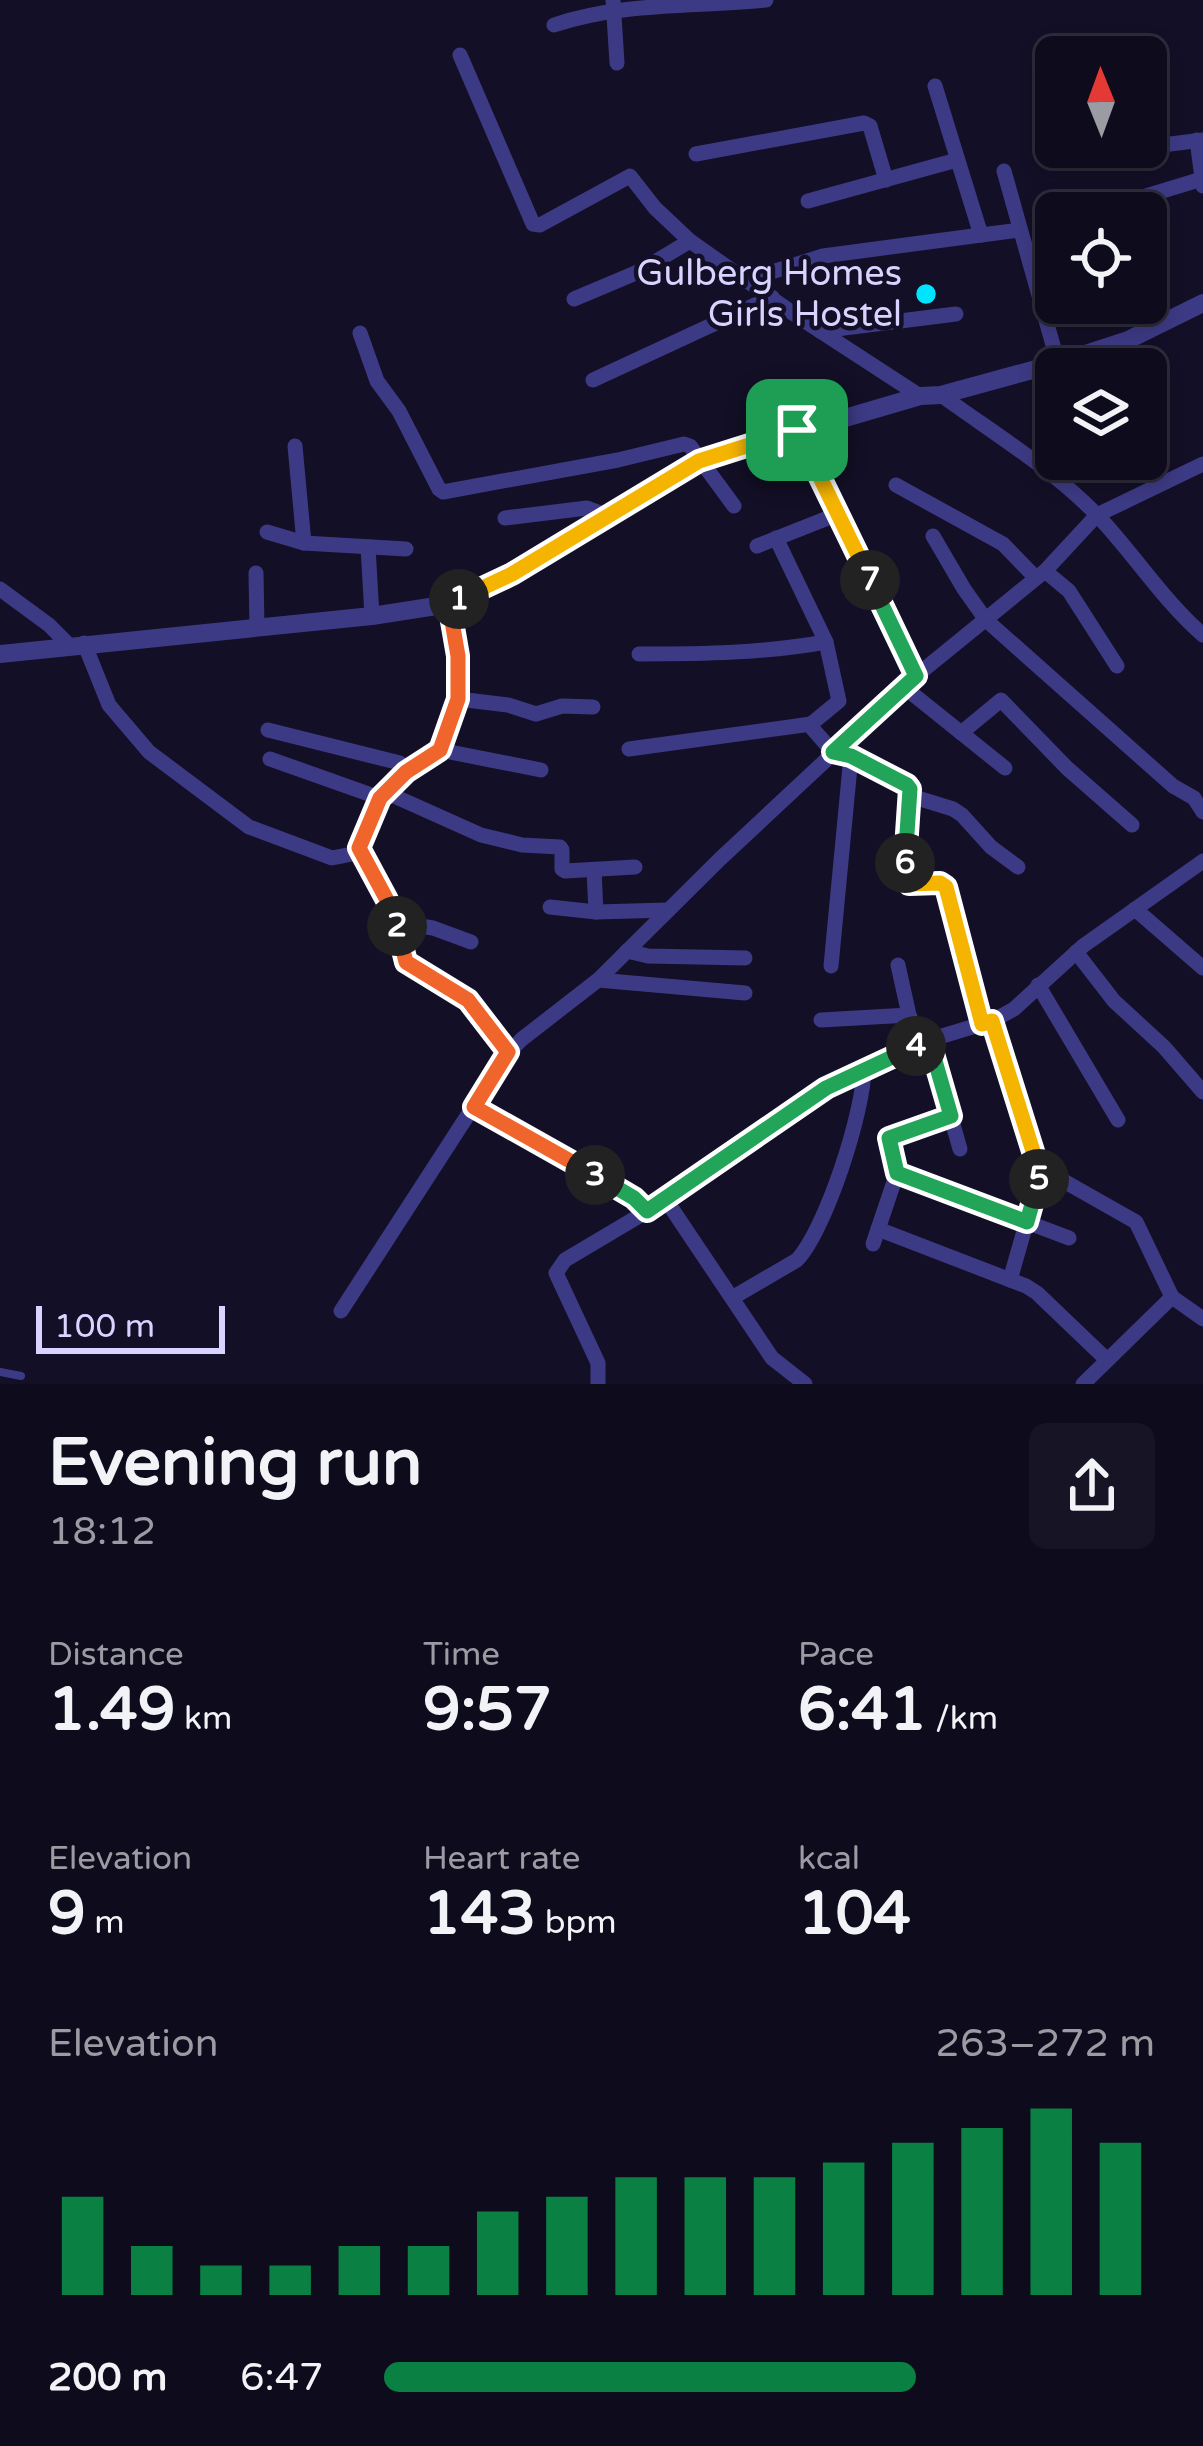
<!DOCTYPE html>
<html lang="en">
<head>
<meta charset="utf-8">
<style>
  body { margin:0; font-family:"Varela Round",sans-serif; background:#171425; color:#f1f3f6; height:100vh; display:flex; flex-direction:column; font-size:45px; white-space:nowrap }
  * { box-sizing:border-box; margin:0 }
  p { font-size:39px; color:#9b9ba3 }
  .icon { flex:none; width:66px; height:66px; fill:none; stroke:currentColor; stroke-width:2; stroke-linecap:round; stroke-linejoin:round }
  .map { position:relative; height:1384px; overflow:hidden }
  .side { display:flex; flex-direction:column; background:#0e0b1c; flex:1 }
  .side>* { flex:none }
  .needle { width:78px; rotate:359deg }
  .controls { position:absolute; left:1035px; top:36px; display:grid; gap:24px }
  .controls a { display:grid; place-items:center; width:132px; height:132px; border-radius:18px; background:#0e0b1c; box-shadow:0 6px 18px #0003,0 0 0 3px #2e2b3b; font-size:60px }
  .scale { position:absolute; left:36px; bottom:30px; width:189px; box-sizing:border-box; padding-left:12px; border:6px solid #d9d4ff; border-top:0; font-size:33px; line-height:42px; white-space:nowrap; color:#d9d4ff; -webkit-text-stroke:9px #130f26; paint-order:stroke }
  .pin { position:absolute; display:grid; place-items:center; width:102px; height:102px; color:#fff; margin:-51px; border-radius:24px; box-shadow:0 6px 18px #0006 }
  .km { position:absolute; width:60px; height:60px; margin:-30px; border-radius:50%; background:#222; color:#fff; font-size:33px; line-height:60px; text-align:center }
  .round { display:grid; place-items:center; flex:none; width:126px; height:126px; border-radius:18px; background:#171425 }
  .summary { display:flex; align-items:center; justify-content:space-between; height:204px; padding:0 48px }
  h1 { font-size:66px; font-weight:700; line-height:90px }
  .stats { display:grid; grid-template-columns:repeat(3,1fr); gap:18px; height:204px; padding:12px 48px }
  .stats div { display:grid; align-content:center }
  .stats b { font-size:60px; font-weight:700 }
  .stats small { font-size:33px; font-weight:400 }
  .stats p { font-size:33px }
  .chart { height:336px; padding:24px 48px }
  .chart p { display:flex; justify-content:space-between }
  .chart svg { width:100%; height:216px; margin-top:12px; stroke:#0b8043; stroke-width:6 }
  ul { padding:0 48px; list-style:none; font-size:39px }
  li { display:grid; grid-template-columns:192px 144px 1fr; align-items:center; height:90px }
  li i { height:30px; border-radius:15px; background:#0b8043 }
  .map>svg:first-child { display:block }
</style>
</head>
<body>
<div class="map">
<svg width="1203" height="1384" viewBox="0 0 1203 1384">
  <rect width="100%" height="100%" fill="#130f26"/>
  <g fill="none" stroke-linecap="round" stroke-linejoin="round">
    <path stroke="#3d3a85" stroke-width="8" d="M0,1372l21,4"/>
    <g stroke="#3d3a85" stroke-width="15">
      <path d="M613,0l4,63"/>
      <path d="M554,25c67,-23 143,-18 212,-25"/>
      <path d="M460,55l73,169 7,1 90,-49 25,32 35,33 104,73 126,82"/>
      <path d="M1197,140l6,46"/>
      <path d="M1146,147l57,-7"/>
      <path d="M1109,150l33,-3"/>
      <path d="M696,154l168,-31 6,3 16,54"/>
      <path d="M1004,171l54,192"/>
      <path d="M808,201l149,-41"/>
      <path d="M1123,203l79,-24"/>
      <path d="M981,235l39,-5"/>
      <path d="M746,280l77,-24 158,-21 -46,-149"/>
      <path d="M574,299l64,-27 52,-31"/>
      <path d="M820,331l136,-17"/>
      <path d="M360,333l17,48 22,30 40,78 4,3 175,-32 66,-16 6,2 44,60"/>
      <path d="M593,380l179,-83"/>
      <path d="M941,395c51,37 113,75 156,120 37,39 65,84 106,120"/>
      <path d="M797,430l119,246"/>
      <path d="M295,446l9,97"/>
      <path d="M896,485l107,59 33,34"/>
      <path d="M505,518l82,-10 21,8"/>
      <path d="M267,532l37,11 102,6"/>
      <path d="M933,536l31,53 22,31 187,166 21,12 9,14"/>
      <path d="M776,538l50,104 13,59 -28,23 1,4 21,24 18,4 -20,210"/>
      <path d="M757,546l81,-32"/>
      <path d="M368,547l4,69"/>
      <path d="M1045,571l52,-56 106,-51"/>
      <path d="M256,573l1,55"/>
      <path d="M0,589l49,36 20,20"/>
      <path d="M84,643l25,62 40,47 100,75 83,31 20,-4 7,-6 21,-50 26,-26 34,-22 18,-51v-43l-9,-52"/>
      <path d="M639,654c64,0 125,-1 187,-12"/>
      <path d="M904,687l101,81"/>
      <path d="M458,699l50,6 28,9 26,-8 31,1"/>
      <path d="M268,730l132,33 6,9"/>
      <path d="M961,733l40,-33 66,68 65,57"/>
      <path d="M629,749l182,-25"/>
      <path d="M440,750l101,20"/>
      <path d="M851,756l56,29 3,4 -6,86 5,8h31l6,4 36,137 10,-3 47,146 97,55 36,75 31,22"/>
      <path d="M270,759l110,39"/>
      <path d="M385,792l96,43 41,10 38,2 2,3v19l3,2 70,-4"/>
      <path d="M911,796l42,13 9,6 29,32 27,20"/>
      <path d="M359,848l28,52 20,62 61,38 40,53"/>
      <path d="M594,870l2,42"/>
      <path d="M550,907l46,5 72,-2"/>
      <path d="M1135,909l68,59"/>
      <path d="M396,922l37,6 38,14"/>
      <path d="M627,951l21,5 97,2"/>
      <path d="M1076,952l38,49 50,46 39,45"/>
      <path d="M898,965l11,50 12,28"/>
      <path d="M598,980l147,13"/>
      <path d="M1038,985l80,135"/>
      <path d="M821,1020l88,-5"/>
      <path d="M992,1021l22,-12 69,-63 120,-85"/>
      <path d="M929,1040l31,109"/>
      <path d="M474,1107l137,76 36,28"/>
      <path d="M951,1116l-62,22 8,35 172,65"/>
      <path d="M666,1200l106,158 33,26"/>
      <path d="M878,1229l148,57 11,7 69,66"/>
      <path d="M873,1244l24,-71"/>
      <path d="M1010,1280l32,-112"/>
      <path d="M732,1298l65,-38c29,-31 67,-149 67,-192"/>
      <path d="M341,1311l167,-258 14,-14 76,-59 122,-121 196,-183 129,-105 24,20 48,75"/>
      <path d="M598,1384v-21l-42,-90 9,-13 101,-60 160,-112 103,-48 53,-16"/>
      <path d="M1083,1384l89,-87"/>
    </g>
    <path stroke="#3d3a85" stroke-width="18" d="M0,654l372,-38 77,-12 63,-30 187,-113 221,-65 21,-1 117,-32 70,-23 75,-37"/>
  </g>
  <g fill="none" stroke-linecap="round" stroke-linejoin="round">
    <defs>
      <path id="split-1" d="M459,599l53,-25 187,-113 98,-31"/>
      <path id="split-2" d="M397,926l-10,-26 -28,-52 21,-50 26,-26 34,-22 18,-51v-43l-9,-52 10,-5"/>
      <path id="split-3" d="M397,926l9,36 62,38 40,52 -34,55 121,68"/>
      <path id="split-4" d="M595,1175l39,23 13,13 179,-123 90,-42"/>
      <path id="split-5" d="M916,1046l13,-6 22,76 -62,22 8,35 130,49 12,-43"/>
      <path id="split-6" d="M905,863l-1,12 5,9 31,-1 6,4 36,137 10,-3 45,143 5,4 -3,11"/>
      <path id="split-7" d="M870,580l46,96 -83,76 18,4 56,29 3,4 -5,74"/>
      <path id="split-8" d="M797,430l73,150"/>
    </defs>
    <use href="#split-1" stroke="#fff" stroke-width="24"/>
    <use href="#split-2" stroke="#fff" stroke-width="24"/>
    <use href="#split-3" stroke="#fff" stroke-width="24"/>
    <use href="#split-4" stroke="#fff" stroke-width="24"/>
    <use href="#split-5" stroke="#fff" stroke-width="24"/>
    <use href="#split-6" stroke="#fff" stroke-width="24"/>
    <use href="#split-7" stroke="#fff" stroke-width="24"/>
    <use href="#split-8" stroke="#fff" stroke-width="24"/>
    <use href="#split-1" stroke="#f5b400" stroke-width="15"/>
    <use href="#split-2" stroke="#f0652b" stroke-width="15"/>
    <use href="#split-3" stroke="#f0652b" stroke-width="15"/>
    <use href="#split-4" stroke="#22a559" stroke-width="15"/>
    <use href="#split-5" stroke="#22a559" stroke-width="15"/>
    <use href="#split-6" stroke="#f5b400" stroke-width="15"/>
    <use href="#split-7" stroke="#22a559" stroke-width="15"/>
    <use href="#split-8" stroke="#f5b400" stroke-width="15"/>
  </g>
  <circle fill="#00e5ff" stroke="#130f26" stroke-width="4.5" cx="926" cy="294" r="12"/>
  <g text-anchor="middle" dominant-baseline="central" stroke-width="9" stroke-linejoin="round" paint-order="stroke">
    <g font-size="36" fill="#d9d4ff" stroke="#130f26" text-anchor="end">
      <text x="902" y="273">Gulberg Homes<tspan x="902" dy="41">Girls Hostel</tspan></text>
    </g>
  </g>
</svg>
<div class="controls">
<a><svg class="needle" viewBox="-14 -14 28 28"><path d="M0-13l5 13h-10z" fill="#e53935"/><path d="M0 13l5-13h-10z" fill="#9b9ba3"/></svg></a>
<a><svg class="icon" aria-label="locate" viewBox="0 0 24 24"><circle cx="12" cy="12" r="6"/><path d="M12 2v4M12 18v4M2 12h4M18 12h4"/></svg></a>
<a><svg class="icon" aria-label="layers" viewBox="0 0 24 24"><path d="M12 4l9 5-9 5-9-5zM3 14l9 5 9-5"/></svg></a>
</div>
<div class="scale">100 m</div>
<div class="pin" style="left:797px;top:430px;background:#1e9e55"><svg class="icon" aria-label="arrive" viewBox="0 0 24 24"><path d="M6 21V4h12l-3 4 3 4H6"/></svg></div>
<b class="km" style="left:459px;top:599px">1</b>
<b class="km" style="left:397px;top:926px">2</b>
<b class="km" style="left:595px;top:1175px">3</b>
<b class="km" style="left:916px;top:1046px">4</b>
<b class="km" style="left:1039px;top:1179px">5</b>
<b class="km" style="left:905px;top:863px">6</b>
<b class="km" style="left:870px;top:580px">7</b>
</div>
<section class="side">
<div class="summary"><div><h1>Evening run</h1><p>18:12</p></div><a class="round"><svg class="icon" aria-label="share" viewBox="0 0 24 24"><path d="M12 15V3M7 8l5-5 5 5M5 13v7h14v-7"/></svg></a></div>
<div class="stats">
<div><p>Distance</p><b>1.49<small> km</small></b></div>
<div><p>Time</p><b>9:57</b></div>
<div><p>Pace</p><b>6:41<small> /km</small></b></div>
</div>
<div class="stats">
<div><p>Elevation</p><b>9<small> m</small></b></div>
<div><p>Heart rate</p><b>143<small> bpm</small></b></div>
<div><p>kcal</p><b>104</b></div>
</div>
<div class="chart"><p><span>Elevation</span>263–272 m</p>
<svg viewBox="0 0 160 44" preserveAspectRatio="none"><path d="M5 44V24M15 44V34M25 44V38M35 44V38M45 44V34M55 44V34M65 44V27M75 44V24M85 44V20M95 44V20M105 44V20M115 44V17M125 44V13M135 44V10M145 44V6M155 44V13"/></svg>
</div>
<ul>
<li><b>200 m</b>6:47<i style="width:69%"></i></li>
</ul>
</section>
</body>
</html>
